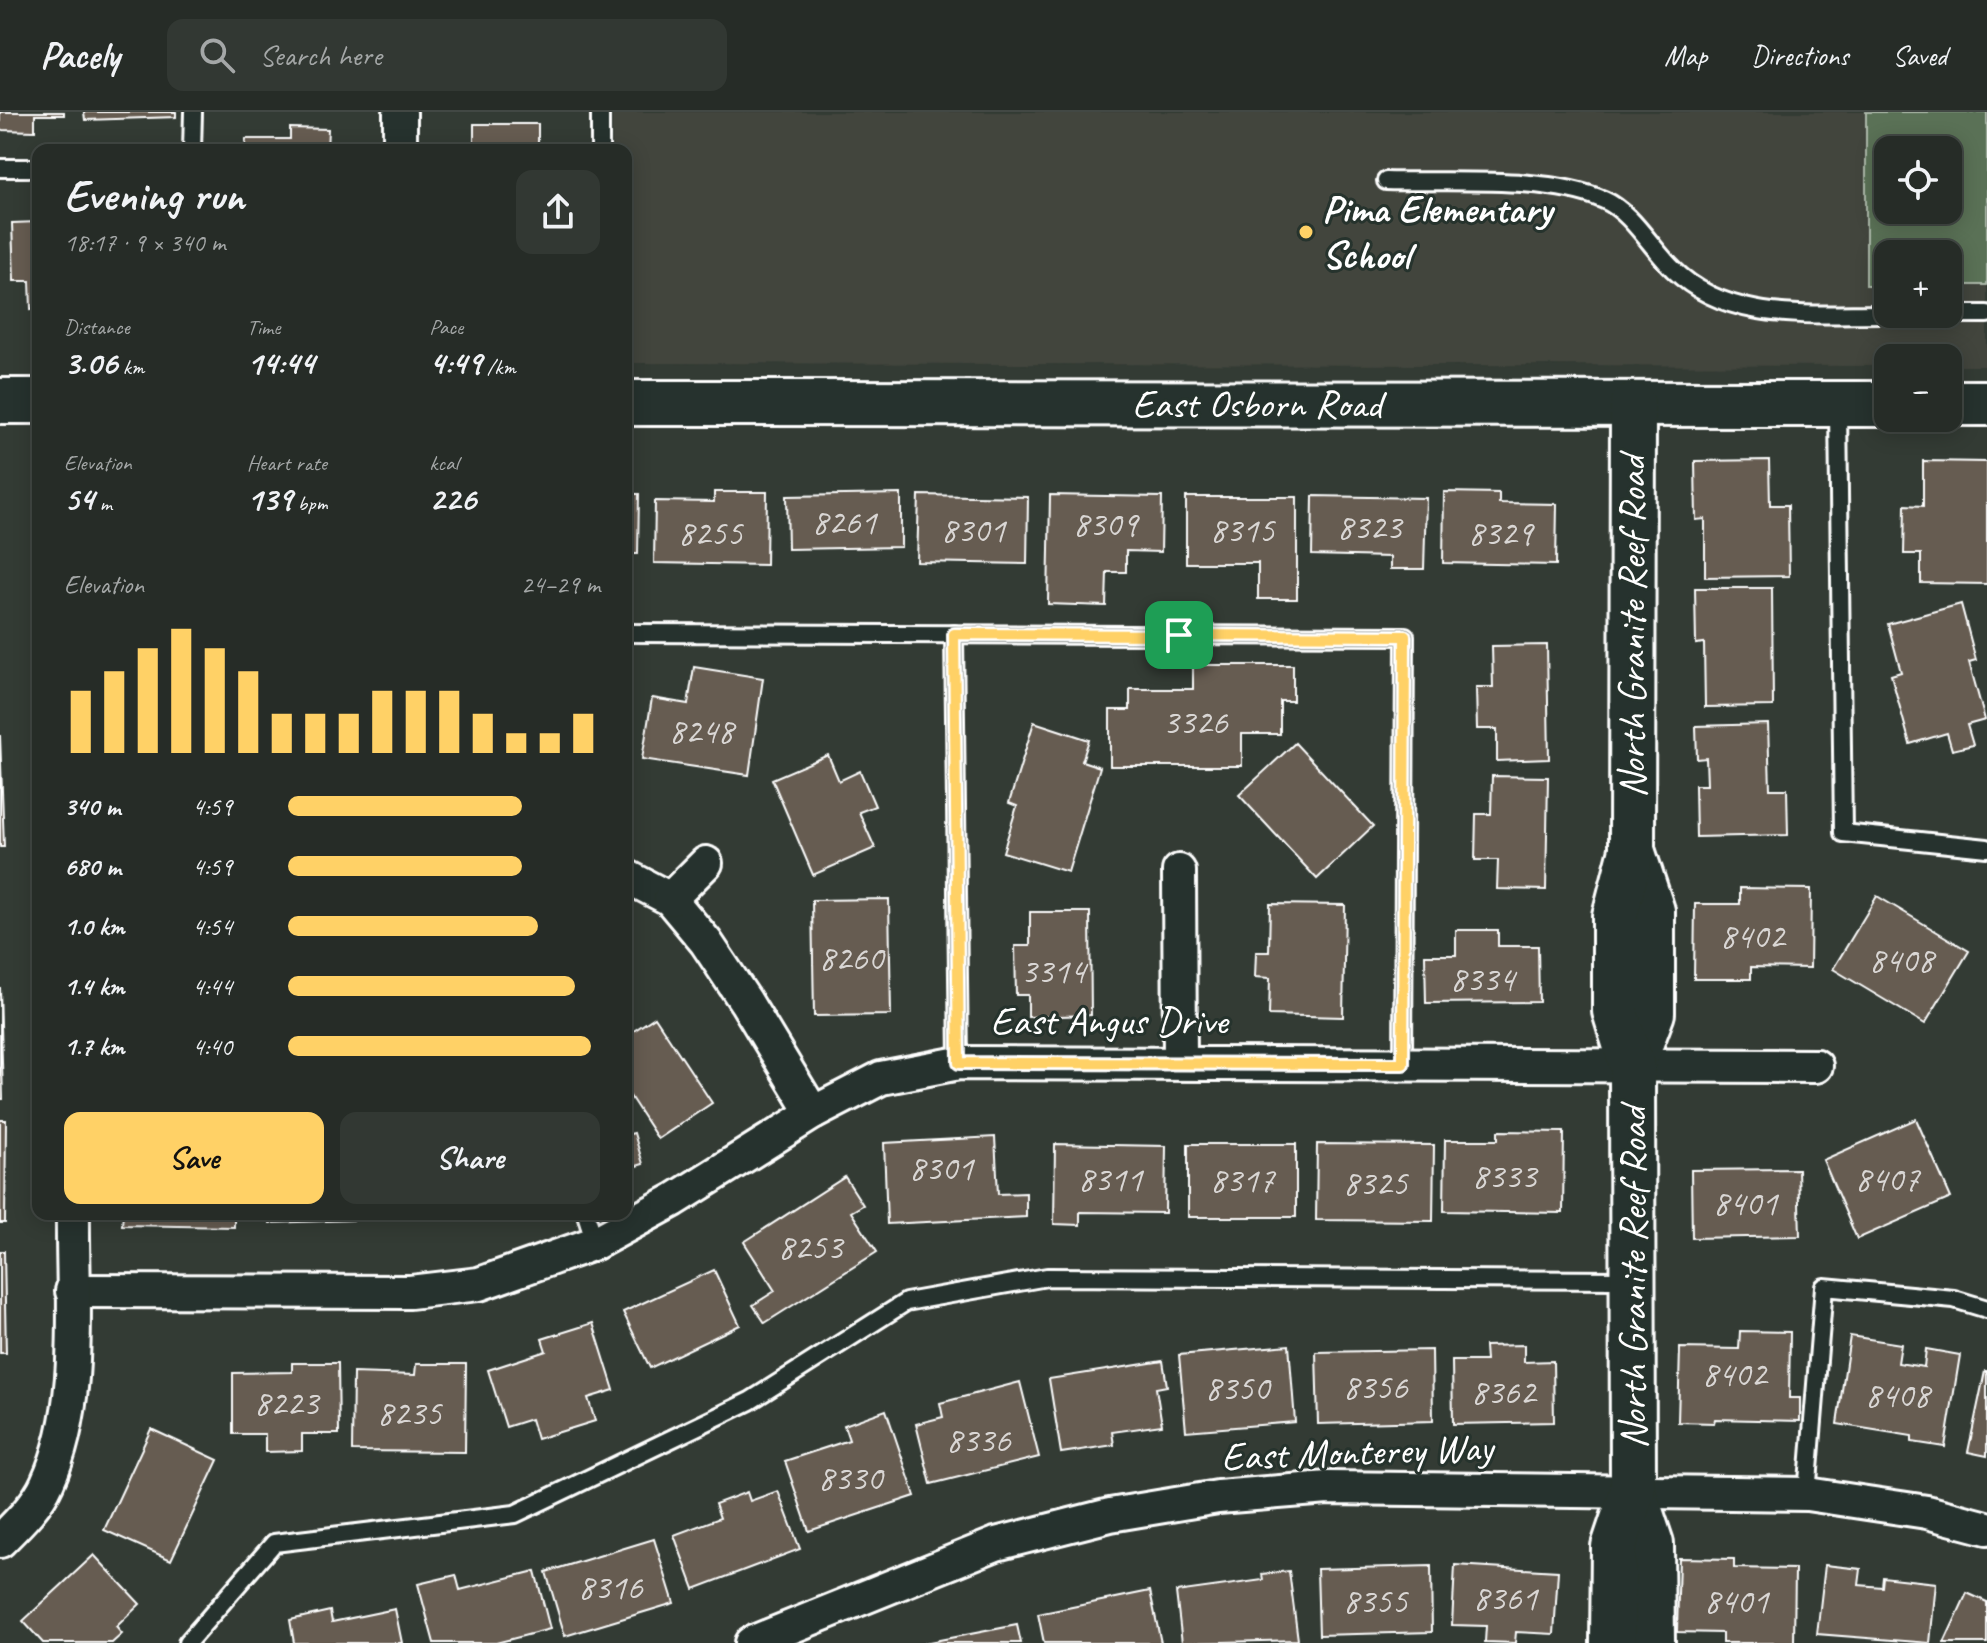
<!DOCTYPE html>
<html lang="en">
<head>
<meta charset="utf-8">
<style>
  body { margin:0; font-family:Caveat,sans-serif; background:#323833; color:#f1f3f6; height:100vh; display:flex; flex-direction:column; font-size:30px; white-space:nowrap }
  * { box-sizing:border-box; margin:0 }
  p { font-size:26px; color:#a4a7a7 }
  .icon { flex:none; width:44px; height:44px; fill:none; stroke:currentColor; stroke-width:2; stroke-linecap:round; stroke-linejoin:round }
  .map { position:relative; flex:1; overflow:hidden }
  .drawer { position:absolute; left:32px; top:32px; width:600px; height:1076px; display:flex; flex-direction:column; background:#262c27; border-radius:16px; box-shadow:0 4px 20px #0003,0 0 0 2px #424844 }
  .drawer>* { flex:none }
  .controls { position:absolute; left:1874px; top:24px; display:grid; gap:16px }
  .controls a { display:grid; place-items:center; width:88px; height:88px; border-radius:16px; background:#262c27; box-shadow:0 4px 20px #0003,0 0 0 2px #424844; font-size:40px }
  .pin { position:absolute; display:grid; place-items:center; width:68px; height:68px; color:#fff; margin:-34px; border-radius:16px; box-shadow:0 4px 12px #0006 }
  .round { display:grid; place-items:center; flex:none; width:84px; height:84px; border-radius:16px; background:#323833 }
  .headline { display:flex; align-items:center; justify-content:space-between; height:136px; padding:0 32px }
  h1 { font-size:44px; font-weight:600; line-height:60px }
  .stats { display:grid; grid-template-columns:repeat(3,1fr); gap:12px; height:136px; padding:8px 32px }
  .stats div { display:grid; align-content:center }
  .stats b { font-size:34px; font-weight:600 }
  .stats small { font-size:22px; font-weight:400 }
  .stats p { font-size:22px }
  .chart { height:224px; padding:16px 32px }
  .chart p { display:flex; justify-content:space-between }
  .chart svg { width:100%; height:144px; margin-top:8px; stroke:#ffd166; stroke-width:6 }
  .cta { display:flex; gap:16px; margin-top:auto; padding:16px 32px }
  .cta a { flex:1; height:92px; border-radius:16px; background:#ffd166; color:#111; font-size:32px; font-weight:600; line-height:92px; text-align:center }
  .cta a+a { background:#323833; color:#f1f3f6 }
  ul { padding:0 32px; list-style:none; font-size:26px }
  li { display:grid; grid-template-columns:128px 96px 1fr; align-items:center; height:60px }
  li i { height:20px; border-radius:10px; background:#ffd166 }
  header { display:flex; align-items:center; gap:48px; box-sizing:border-box; height:112px; padding:0 40px; background:#262c27; border-bottom:2px solid #424844 }
  header strong { font-size:38px }
  nav { display:flex; gap:44px; margin-inline-start:auto; font-size:28px }
  .search { width:560px; height:72px; background:#323833; display:flex; align-items:center; gap:20px; box-sizing:border-box; padding:0 28px; border-radius:16px; color:#a4a7a7; font-size:30px }
  .map>svg:first-child { display:block }
</style>
</head>
<body>
<header>
<strong>Pacely</strong>
<div class="search"><svg class="icon" aria-label="search" viewBox="0 0 24 24"><circle cx="10" cy="10" r="6"/><path d="M15 15l6 6"/></svg>Search here</div>
<nav><a>Map</a><a>Directions</a><a>Saved</a></nav>
</header>
<div class="map">
<svg width="1987" height="1531" viewBox="0 0 1987 1531">
  <rect width="100%" height="100%" fill="#333b34"/>
  <filter id="ink" filterUnits="userSpaceOnUse"><feTurbulence type="fractalNoise" baseFrequency=".0125" numOctaves="2"/><feDisplacementMap in="SourceGraphic" scale="16" xChannelSelector="R" yChannelSelector="G"/><feConvolveMatrix kernelMatrix="1 2 1 2 8 2 1 2 1" color-interpolation-filters="sRGB"/></filter>
  <g filter="url(#ink)">
    <path fill="#42453d" fill-rule="evenodd" d="M612,0h1375v254h-39v-8h-60v8l-1262,-3v-213h-14zM1888,38h60v60h-60zM1888,142h60v60h-60z"/>
    <path fill="#5a7156" stroke="#acb8aa" stroke-width="2" fill-rule="evenodd" d="M1866,0h121v173h-39v-31h-60v31h-22zM1888,38h60v60h-60z"/>
    <g fill="#665c51" stroke="#fff" stroke-width="2">
      <path d="M0,0h64v3h-29v16l-35,-1z"/>
      <path d="M84,0h92v5l-91,3z"/>
      <rect x="474" y="12" width="64" height="26"/>
      <path d="M290,16l38,1 -1,21h-82l1,-11h44z"/>
      <path d="M38,110v86l-7,1 -1,-28h-16l-2,-58z"/>
      <path d="M1769,348l1,45h18l1,71 -84,1v-58l-9,1 -1,-59z"/>
      <path d="M1923,349l64,1v122l-66,-1v-29h-17l1,-49 18,1z"/>
      <path d="M714,380h53l-1,73 -112,-2 1,-62 59,1z"/>
      <path d="M1444,380l55,1v10l58,1 -1,61 -113,-2z"/>
      <path d="M626,382h13l-1,60h-12z"/>
      <path d="M901,382v53l-113,2 -1,-53z"/>
      <path d="M919,383l109,2 -1,67 -110,-2z"/>
      <path d="M1050,383l112,2 -1,55 -35,-1v21h-19l-1,34 -58,-2z"/>
      <path d="M1313,384l113,2 -2,71h-34v-12l-78,-2z"/>
      <path d="M1186,385h111v102h-39v-36h-72z"/>
      <path d="M1695,476h77l1,118 -68,1 -1,-64 -8,1z"/>
      <path d="M1961,492l15,56 -7,2 16,58 -18,5 6,20 -21,5 -5,-17 -37,11 -19,-69 10,-3 -13,-48z"/>
      <path d="M1547,533l2,114 -52,2v-32h-20l-1,-42h17l-1,-41z"/>
      <path d="M1193,553h100v36h-13v33h-38v32h-132v-56h20v-21h63z"/>
      <path d="M694,555l69,11 -14,97 -107,-16 10,-61 36,6z"/>
      <path d="M1034,610l55,18 -7,21 18,6 -32,105 -65,-20 14,-46 -8,-3z"/>
      <path d="M1768,612l2,65h17l1,46 -92,2 -1,-52h12l-1,-27 -9,1 -1,-33z"/>
      <path d="M0,623l4,112h-4z"/>
      <path d="M1295,631l78,83 -56,53 -78,-84z"/>
      <path d="M828,643l11,26 21,-10 15,35 -16,6 16,36 -62,27 -41,-96z"/>
      <path d="M1492,664l56,1 -2,113 -49,-1 1,-29h-23l1,-46h15z"/>
      <path d="M1740,776l71,1 -1,79 -59,-1v12h-57l1,-75h45z"/>
      <path d="M1877,784l92,55 -44,73 -92,-55z"/>
      <path d="M889,787l2,116 -77,1 -2,-116z"/>
      <path d="M1270,792l75,1 -2,112 -74,-2 1,-37 -15,-1 1,-25h13z"/>
      <path d="M1030,800h60l1,103 -63,2v-22h-12l-1,-49h15z"/>
      <path d="M1456,818h42v16h40l1,56 -113,1 -1,-48h31z"/>
      <path d="M0,875l3,112h-3z"/>
      <path d="M655,905l57,86 -54,36 -32,-49v-54z"/>
      <path d="M1916,1007l35,79 -94,41 -34,-79z"/>
      <path d="M0,1008h6l-1,103h-5z"/>
      <path d="M1498,1019l66,1 -1,81 -119,-2 1,-71h53z"/>
      <path d="M634,1021l9,31 -17,5v-34z"/>
      <path d="M995,1025l3,57 28,-1v24l-139,7 -3,-81z"/>
      <path d="M1055,1032l111,2 -1,67 -85,-1v13l-26,-1z"/>
      <rect x="1188" y="1032" width="108" height="73"/>
      <path d="M1317,1032l117,1 -1,76 -117,-1z"/>
      <path d="M1798,1057l2,67 -108,2 -1,-68z"/>
      <path d="M845,1065l18,28 -12,7 26,40 -112,71 -12,-18 22,-14 -31,-49z"/>
      <path d="M123,1102h111v13l-112,-2z"/>
      <path d="M270,1102h112v5l-112,4z"/>
      <path d="M0,1139h4l2,102h-6z"/>
      <path d="M714,1158l26,55 -90,43 -27,-56z"/>
      <path d="M593,1211l21,67 -26,8 7,23 -58,18 -6,-20 -25,8 -18,-57 58,-19 -4,-12z"/>
      <path d="M1740,1219l50,1 -1,66h11v23l-85,-2 -1,4 -36,-1 2,-74 59,1z"/>
      <path d="M1850,1224l51,8 -3,19 26,4 2,-18 34,6 -15,92 -33,-5v-6l-75,-12z"/>
      <path d="M1289,1233l6,77 -109,9 -7,-76z"/>
      <path d="M1524,1233v17l29,-1 1,61 -101,2 -1,-63h34l-1,-15z"/>
      <path d="M1432,1238l1,71 -115,3 -2,-72z"/>
      <path d="M1163,1249l4,25 -11,2 6,37 -50,7 2,13 -53,8 -12,-74z"/>
      <path d="M292,1251h46l1,71h-37v17l-37,1v-18h-32v-61l59,-1z"/>
      <path d="M416,1252h50l-1,88 -113,-1 1,-78 62,2z"/>
      <path d="M1985,1259h2v85l-19,-4z"/>
      <path d="M1020,1270l19,75 -108,27 -15,-60 27,-7 -3,-14z"/>
      <path d="M886,1298l29,86 -106,35 -24,-70 64,-21 -5,-15z"/>
      <path d="M151,1317l67,31 -47,100 -67,-30z"/>
      <path d="M778,1379l22,58 -106,40 -20,-54 46,-17 -5,-14 32,-12 3,9z"/>
      <path d="M654,1427l20,64 -109,33 -19,-64z"/>
      <path d="M94,1443l46,49 -24,23 6,7 -10,9h-69l-20,-22z"/>
      <path d="M1679,1446l55,1v9l61,1 -1,74h-72v-10l-45,-1z"/>
      <path d="M1455,1453l103,6 -4,63 -38,-2 -1,11 -30,-1 1,-16 -34,-1z"/>
      <path d="M1825,1453l36,4 -2,16 23,2 1,-10 53,6 -6,60 -113,-9z"/>
      <path d="M1431,1454l1,66 -113,3 -2,-66z"/>
      <path d="M535,1459l15,58 -54,14h-62l-16,-59 38,-9 4,15z"/>
      <path d="M1289,1459l9,69 -116,3 -6,-51 87,-12 -1,-6z"/>
      <path d="M1150,1479l11,52h-117l-6,-29z"/>
      <path d="M1967,1481l20,9v41h-43z"/>
      <path d="M395,1497l7,34h-108l-4,-23 40,-9 2,11z"/>
      <path d="M1017,1513l4,18h-97z"/>
    </g>
    <g fill="none" stroke-linecap="round" stroke-linejoin="round">
      <defs>
        <g id="lane">
          <path d="M600,0v38"/>
          <path d="M192,38l1,-38"/>
          <path d="M0,56h38"/>
          <path d="M1386,69c63,2 162,-6 218,19 28,12 47,48 69,69 56,56 142,44 215,45"/>
          <path d="M1948,202h39"/>
          <path d="M1838,295l5,426 144,15"/>
          <path d="M626,521l779,3 -2,428"/>
          <path d="M954,522l5,429"/>
          <path d="M586,1102l9,29"/>
          <path d="M1807,1382l17,-207 130,12 33,10"/>
          <path d="M187,1531l87,-100 241,-29 235,-113 156,-99 141,-25 584,3"/>
        </g>
        <g id="street">
          <path d="M400,38v-38"/>
          <path d="M1179,759l1,192"/>
          <path d="M626,764l44,23 36,43 40,60 67,111"/>
          <path d="M670,787l36,-36"/>
          <path d="M72,1179l338,1 69,-8 116,-41 79,-43 139,-87 68,-35 78,-15 857,3"/>
          <path d="M0,1429c16,-16 38,-37 47,-58 37,-80 25,-182 26,-269"/>
          <path d="M751,1531l245,-99 114,-29 108,-18 110,-9 479,6 120,18 60,16"/>
        </g>
        <g id="secondary">
          <path d="M0,289h38"/>
          <path d="M626,291l1262,1"/>
          <path d="M1948,291h39"/>
          <path d="M1632,738l20,61v102l-20,53"/>
          <path d="M1633,1378l18,54 1,99"/>
          <path d="M1613,1531l1,-96 19,-57 -1,-424 -17,-55v-95l17,-66 1,-445"/>
        </g>
      </defs>
      <use href="#lane" stroke="#fff" stroke-width="22"/>
      <use href="#street" stroke="#fff" stroke-width="38"/>
      <use href="#secondary" stroke="#fff" stroke-width="50"/>
      <use href="#lane" stroke="#26332d" stroke-width="16"/>
      <use href="#street" stroke="#26332d" stroke-width="32"/>
      <use href="#secondary" stroke="#26332d" stroke-width="44"/>
    </g>
  </g>
  <g fill="none" stroke-linecap="round" stroke-linejoin="round" filter="url(#ink)">
    <defs>
      <path id="route" d="M954,522l451,2 -2,428 -444,-1z"/>
    </defs>
    <use href="#route" stroke="#fff" stroke-width="16"/>
    <use href="#route" stroke="#ffd166" stroke-width="10"/>
  </g>
  <circle fill="#ffd166" stroke="#26332d" stroke-width="3" cx="1306" cy="120" r="8"/>
  <g text-anchor="middle" dominant-baseline="central" stroke-width="6" stroke-linejoin="round" paint-order="stroke">
    <g font-size="36" fill="#d9d6d4">
      <text x="844" y="410">8261</text>
      <text x="1105" y="412">8309</text>
      <text x="1369" y="415">8323</text>
      <text x="973" y="418">8301</text>
      <text x="1242" y="418">8315</text>
      <text x="710" y="421">8255</text>
      <text x="1500" y="421">8329</text>
      <text x="1195" y="610">3326</text>
      <text x="701" y="619">8248</text>
      <text x="1752" y="824">8402</text>
      <text x="851" y="846">8260</text>
      <text x="1901" y="848">8408</text>
      <text x="1053" y="859">3314</text>
      <text x="1482" y="867">8334</text>
      <text x="941" y="1056">8301</text>
      <text x="1504" y="1064">8333</text>
      <text x="1110" y="1067">8311</text>
      <text x="1887" y="1067">8407</text>
      <text x="1242" y="1068">8317</text>
      <text x="1375" y="1071">8325</text>
      <text x="1745" y="1091">8401</text>
      <text x="810" y="1135">8253</text>
      <text x="1734" y="1262">8402</text>
      <text x="1375" y="1275">8356</text>
      <text x="1237" y="1276">8350</text>
      <text x="1503" y="1280">8362</text>
      <text x="1897" y="1283">8408</text>
      <text x="286" y="1291">8223</text>
      <text x="409" y="1301">8235</text>
      <text x="978" y="1328">8336</text>
      <text x="850" y="1366">8330</text>
      <text x="610" y="1475">8316</text>
      <text x="1505" y="1486">8361</text>
      <text x="1375" y="1489">8355</text>
      <text x="1736" y="1489">8401</text>
    </g>
    <g font-size="40" font-weight="bold" fill="#fff" stroke="#26332d" text-anchor="start">
      <text x="1322" y="97">Pima Elementary<tspan x="1322" dy="46">School</tspan></text>
    </g>
    <g font-size="40" fill="#fff" stroke="#26332d">
      <text x="1257" y="292">East Osborn Road</text>
      <text transform="translate(1632 515) rotate(-90)">North Granite Reef Road</text>
      <text x="1109" y="909">East Angus Drive</text>
      <text transform="translate(1633 1166) rotate(-90)">North Granite Reef Road</text>
      <text transform="translate(1357 1340) rotate(-2)">East Monterey Way</text>
    </g>
  </g>
</svg>
<div class="controls">
<a><svg class="icon" aria-label="locate" viewBox="0 0 24 24"><circle cx="12" cy="12" r="6"/><path d="M12 2v4M12 18v4M2 12h4M18 12h4"/></svg></a>
<a>+</a>
<a>−</a>
</div>
<div class="pin" style="left:1179px;top:523px;background:#1e9e55"><svg class="icon" aria-label="arrive" viewBox="0 0 24 24"><path d="M6 21V4h12l-3 4 3 4H6"/></svg></div>
<section class="drawer">
<div class="headline"><div><h1>Evening run</h1><p>18:17 · 9 × 340 m</p></div><a class="round"><svg class="icon" aria-label="share" viewBox="0 0 24 24"><path d="M12 15V3M7 8l5-5 5 5M5 13v7h14v-7"/></svg></a></div>
<div class="stats">
<div><p>Distance</p><b>3.06<small> km</small></b></div>
<div><p>Time</p><b>14:44</b></div>
<div><p>Pace</p><b>4:49<small> /km</small></b></div>
</div>
<div class="stats">
<div><p>Elevation</p><b>54<small> m</small></b></div>
<div><p>Heart rate</p><b>139<small> bpm</small></b></div>
<div><p>kcal</p><b>226</b></div>
</div>
<div class="chart"><p><span>Elevation</span>24–29 m</p>
<svg viewBox="0 0 160 44" preserveAspectRatio="none"><path d="M5 44V25M15 44V19M25 44V12M35 44V6M45 44V12M55 44V19M65 44V32M75 44V32M85 44V32M95 44V25M105 44V25M115 44V25M125 44V32M135 44V38M145 44V38M155 44V32"/></svg>
</div>
<ul>
<li><b>340 m</b>4:59<i style="width:75%"></i></li>
<li><b>680 m</b>4:59<i style="width:75%"></i></li>
<li><b>1.0 km</b>4:54<i style="width:80%"></i></li>
<li><b>1.4 km</b>4:44<i style="width:92%"></i></li>
<li><b>1.7 km</b>4:40<i style="width:97%"></i></li>
</ul>
<div class="cta"><a>Save</a><a>Share</a></div>
</section>
</div>
</body>
</html>
